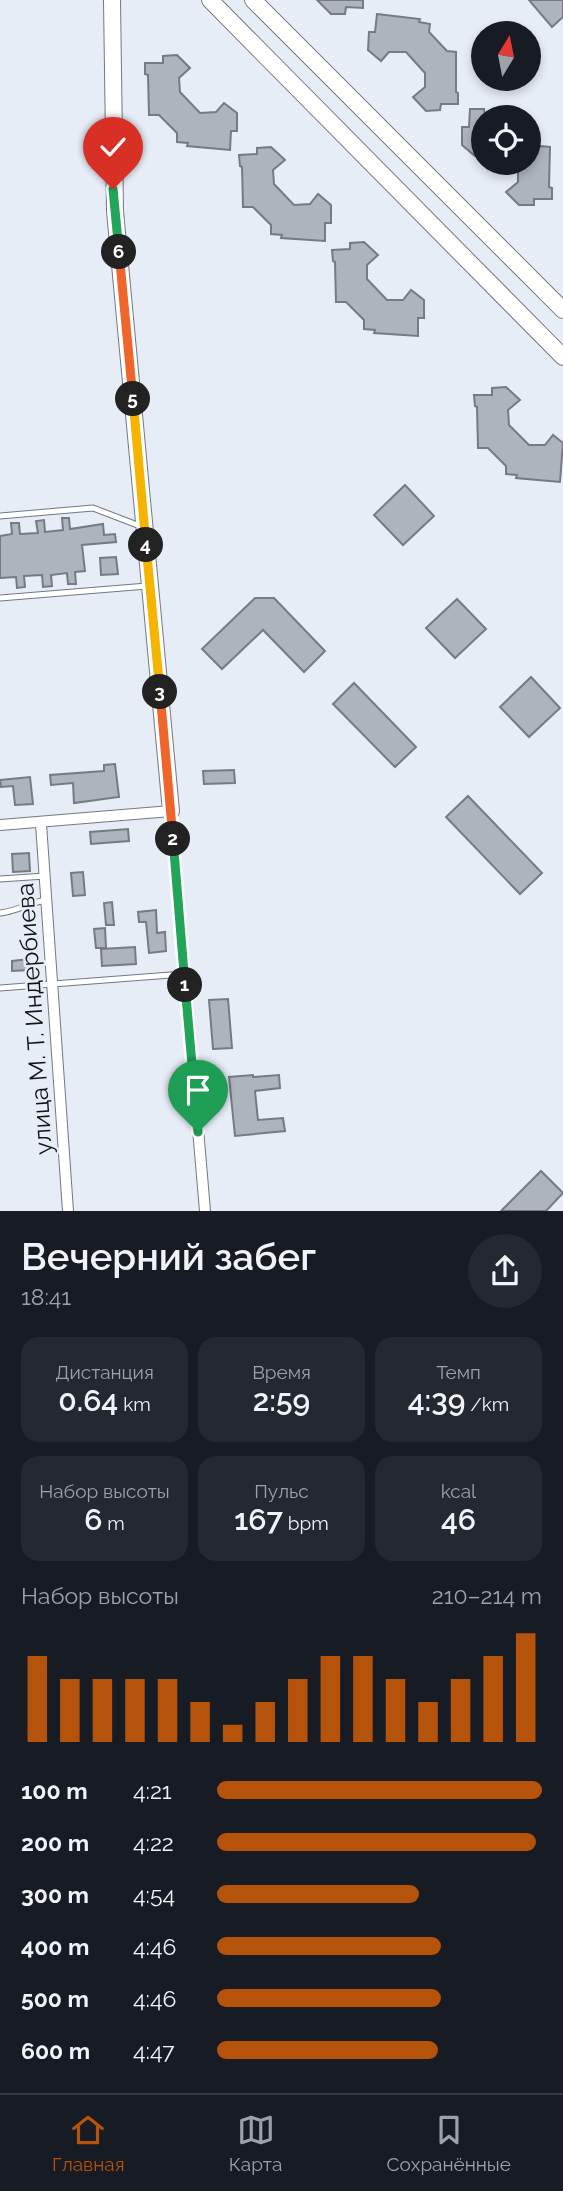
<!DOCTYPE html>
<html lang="ru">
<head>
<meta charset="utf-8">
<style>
  body { margin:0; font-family:Raleway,sans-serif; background:#242831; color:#f1f3f6; height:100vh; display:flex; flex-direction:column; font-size:26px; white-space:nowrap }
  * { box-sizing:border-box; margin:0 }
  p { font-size:23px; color:#9ea1a6 }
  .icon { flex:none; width:38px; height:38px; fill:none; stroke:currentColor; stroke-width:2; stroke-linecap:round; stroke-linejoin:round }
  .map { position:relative; height:1211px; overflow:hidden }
  .drawer { display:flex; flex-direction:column; background:#171b24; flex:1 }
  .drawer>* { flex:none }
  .needle { width:46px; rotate:10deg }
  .tools { position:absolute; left:471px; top:21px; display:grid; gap:14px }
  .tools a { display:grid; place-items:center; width:70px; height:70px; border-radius:50%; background:#171b24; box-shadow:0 4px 10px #0003; font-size:35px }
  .pin { position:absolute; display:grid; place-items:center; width:60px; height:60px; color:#fff; margin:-72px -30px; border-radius:50% 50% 50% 0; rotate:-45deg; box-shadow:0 0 7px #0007 }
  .pin .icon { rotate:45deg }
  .km { position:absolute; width:35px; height:35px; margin:-18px; border-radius:50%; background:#222; color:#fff; font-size:19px; line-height:35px; text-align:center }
  .round { display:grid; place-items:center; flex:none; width:74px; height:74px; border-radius:37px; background:#242831 }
  .headline { display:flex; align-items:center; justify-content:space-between; height:119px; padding:0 21px }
  h1 { font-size:38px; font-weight:600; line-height:52px }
  .figures { display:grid; grid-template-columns:repeat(3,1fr); gap:10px; height:119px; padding:7px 21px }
  .figures div { display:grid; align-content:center; border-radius:18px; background:#242831; text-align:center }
  .figures b { font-size:30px; font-weight:600 }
  .figures small { font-size:19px; font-weight:400 }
  .figures p { font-size:19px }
  .chart { height:196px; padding:14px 21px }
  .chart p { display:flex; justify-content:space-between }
  .chart svg { width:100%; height:126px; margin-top:7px; stroke:#b45309; stroke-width:6 }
  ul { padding:0 21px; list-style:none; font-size:23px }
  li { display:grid; grid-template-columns:112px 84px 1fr; align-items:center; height:52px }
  li i { height:18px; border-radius:9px; background:#b45309 }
  .tab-bar { display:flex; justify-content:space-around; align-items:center; height:98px; border-top:2px solid #363941; background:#171b24; font-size:19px; color:#9ea1a6 }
  .tab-bar a { display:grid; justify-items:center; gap:4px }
  .tab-bar .selected { color:#b45309 }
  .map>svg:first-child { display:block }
</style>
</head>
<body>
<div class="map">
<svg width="563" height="1211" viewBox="0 0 563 1211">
  <rect width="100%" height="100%" fill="#e7edf7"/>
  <g fill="#aeb4be" stroke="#757a83" stroke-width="2">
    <path d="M317,0h46v8l-17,-1 -1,7h-14z"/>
    <path d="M529,0h34v17l-11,10z"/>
    <path d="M377,14l43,5 -1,3 11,2 -1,8 18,19 9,1v40l2,1v11h-17l-1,6 -14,1 -13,-14 12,-10v-14l-19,-21h-17l-8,9 -13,-11 1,-18h6z"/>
    <path d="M177,55l13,13 -11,10 1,14 20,21 16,-1 8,-9 13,10v18h-6l-1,19 -43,-4 1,-3 -11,-1v-9l-18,-18h-10l-1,-40 -3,-1v-11h18v-7z"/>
    <path d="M470,109h14l1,8h-2v29l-8,10 -13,-11v-18h7z"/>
    <path d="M528,134l12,12 10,1 -1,40 3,1v11h-18v6h-15l-13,-13 12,-10v-14l-4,-5h14z"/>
    <path d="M271,147l14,13 -12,10 1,14 20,21 16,-1 8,-10 13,11v18h-6v18l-44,-3 1,-3 -11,-1v-9l-18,-18h-10l-1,-40 -2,-1 -1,-11 18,-1v-6z"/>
    <path d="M364,242l14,13 -11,10v14l20,21h16l8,-10 13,10v18h-6v18l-44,-3 1,-3 -11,-1v-9l-18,-18h-10l-1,-40 -2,-1 -1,-11 18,-1v-6z"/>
    <path d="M506,387l14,13 -12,10 1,15 20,20h16l8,-10 10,8 -3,39 -44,-4 1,-3 -11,-1v-8l-18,-18h-10l-1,-41 -2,-1 -1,-11h18v-7z"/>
    <path d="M405,485l29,31 -31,29 -29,-30z"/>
    <path d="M62,518h7l1,11 33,-5 1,11 11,-1 1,8 -34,3 3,26 -10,1 1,12h-8l-1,-11 -16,2 1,11 -9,1 -1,-12 -18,1 1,11 -8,1 -1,-11 -16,1v-42l12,-2 -1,-11h8l1,11 18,-1 -2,-12 8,-1 1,12 18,-2z"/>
    <path d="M116,557l2,17 -17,1 -1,-17z"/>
    <path d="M255,598h19l51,53 -21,21 -41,-42 -41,39 -20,-20z"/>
    <path d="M457,599l29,30 -31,29 -29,-30z"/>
    <path d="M531,677l29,31 -31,29 -29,-30z"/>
    <path d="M354,683l62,64 -21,20 -62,-63z"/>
    <path d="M115,764l4,33 -45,6 -1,-20 -22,2 -1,-10 54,-4v-6z"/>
    <path d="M234,770l1,13 -31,1 -1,-13z"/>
    <path d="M30,777l3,27 -18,1 -2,-19 -12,1 -1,-7z"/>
    <path d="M468,796l74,77 -22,21 -74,-77z"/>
    <path d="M128,829l1,12 -38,3 -1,-12z"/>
    <path d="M29,853l1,18 -17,1 -1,-18z"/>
    <path d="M83,872l2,23 -12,1 -2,-23z"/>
    <path d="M112,902l2,23h-8l-2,-22z"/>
    <path d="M156,910l1,23 8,-1 1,19 -17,2 -3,-31h-7l-1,-10z"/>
    <path d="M105,928l1,20h-10l-2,-19z"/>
    <path d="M135,947l1,17 -34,2 -1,-17z"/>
    <path d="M29,959l1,11 -18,1v-10z"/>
    <path d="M228,999l4,49 -19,1 -4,-49z"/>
    <path d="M253,1075v2l26,-2 1,13 -25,3 3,29 25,-2 2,13 -50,5 -6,-59z"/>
    <path d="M541,1171l22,22 -17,18h-45z"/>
  </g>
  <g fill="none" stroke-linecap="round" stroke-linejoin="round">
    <defs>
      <g id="lane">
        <path d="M0,516l93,-8 47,18"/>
        <path d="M0,598l147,-12"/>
        <path d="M0,879l45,-3"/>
        <path d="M0,913c18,-2 28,-10 46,-13"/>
        <path d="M0,988l184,-14"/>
      </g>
      <g id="street">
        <path d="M41,824l27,387"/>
        <path d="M0,825l171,-14 34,400"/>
      </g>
      <g id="secondary">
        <path d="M112,0l3,211 56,600"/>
        <path d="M210,0l353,357"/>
        <path d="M253,0l310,310"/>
      </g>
    </defs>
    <use href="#lane" stroke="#737881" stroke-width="7"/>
    <use href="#street" stroke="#737881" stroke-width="12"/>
    <use href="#secondary" stroke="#737881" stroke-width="18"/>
    <use href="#lane" stroke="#fff" stroke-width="5"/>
    <use href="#street" stroke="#fff" stroke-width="10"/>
    <use href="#secondary" stroke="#fff" stroke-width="16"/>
  </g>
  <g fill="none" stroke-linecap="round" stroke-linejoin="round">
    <defs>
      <path id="split-1" d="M185,985l13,147"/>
      <path id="split-2" d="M173,839l12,146"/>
      <path id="split-3" d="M160,692l13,147"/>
      <path id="split-4" d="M146,545l14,147"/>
      <path id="split-5" d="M133,399l13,146"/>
      <path id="split-6" d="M119,252l14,147"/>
      <path id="split-7" d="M113,189l6,63"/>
    </defs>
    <use href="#split-1" stroke="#fff" stroke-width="14"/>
    <use href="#split-2" stroke="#fff" stroke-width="14"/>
    <use href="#split-3" stroke="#fff" stroke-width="14"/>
    <use href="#split-4" stroke="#fff" stroke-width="14"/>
    <use href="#split-5" stroke="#fff" stroke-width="14"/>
    <use href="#split-6" stroke="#fff" stroke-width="14"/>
    <use href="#split-7" stroke="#fff" stroke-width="14"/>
    <use href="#split-1" stroke="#22a559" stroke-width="9"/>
    <use href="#split-2" stroke="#22a559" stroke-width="9"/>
    <use href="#split-3" stroke="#f0652b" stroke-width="9"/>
    <use href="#split-4" stroke="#f5b400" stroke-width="9"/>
    <use href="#split-5" stroke="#f5b400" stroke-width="9"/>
    <use href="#split-6" stroke="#f0652b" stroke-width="9"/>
    <use href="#split-7" stroke="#22a559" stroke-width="9"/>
  </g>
  <g text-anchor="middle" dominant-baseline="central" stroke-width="5" stroke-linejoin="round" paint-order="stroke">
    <g font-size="24" fill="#111317" stroke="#e7edf7">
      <text transform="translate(34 1019) rotate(-94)">улица М. Т. Индербиева</text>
    </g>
  </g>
</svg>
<div class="tools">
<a><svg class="needle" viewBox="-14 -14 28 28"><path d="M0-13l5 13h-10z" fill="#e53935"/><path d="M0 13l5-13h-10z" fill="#9ea1a6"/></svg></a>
<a><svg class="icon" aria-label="locate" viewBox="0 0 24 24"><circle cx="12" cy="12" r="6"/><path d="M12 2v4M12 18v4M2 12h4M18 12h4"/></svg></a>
</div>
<div class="pin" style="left:198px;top:1132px;background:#1e9e55"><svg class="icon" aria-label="arrive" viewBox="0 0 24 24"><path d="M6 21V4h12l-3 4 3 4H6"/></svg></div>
<div class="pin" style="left:113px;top:189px;background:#d93025"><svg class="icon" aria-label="check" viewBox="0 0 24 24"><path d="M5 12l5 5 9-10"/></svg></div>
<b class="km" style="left:185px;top:985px">1</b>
<b class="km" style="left:173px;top:839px">2</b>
<b class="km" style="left:160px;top:692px">3</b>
<b class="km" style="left:146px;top:545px">4</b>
<b class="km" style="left:133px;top:399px">5</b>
<b class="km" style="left:119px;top:252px">6</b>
</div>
<section class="drawer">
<div class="headline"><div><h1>Вечерний забег</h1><p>18:41</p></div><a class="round"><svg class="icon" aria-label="share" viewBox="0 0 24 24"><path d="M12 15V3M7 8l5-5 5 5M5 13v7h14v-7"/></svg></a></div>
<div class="figures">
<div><p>Дистанция</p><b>0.64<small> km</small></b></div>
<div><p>Время</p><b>2:59</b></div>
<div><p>Темп</p><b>4:39<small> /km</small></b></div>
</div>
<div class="figures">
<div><p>Набор высоты</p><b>6<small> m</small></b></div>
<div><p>Пульс</p><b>167<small> bpm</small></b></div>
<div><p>kcal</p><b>46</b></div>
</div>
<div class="chart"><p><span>Набор высоты</span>210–214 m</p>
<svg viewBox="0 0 160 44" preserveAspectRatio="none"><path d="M5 44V14M15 44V22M25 44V22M35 44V22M45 44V22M55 44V30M65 44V38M75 44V30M85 44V22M95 44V14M105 44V14M115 44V22M125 44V30M135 44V22M145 44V14M155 44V6"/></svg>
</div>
<ul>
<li><b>100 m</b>4:21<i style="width:100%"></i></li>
<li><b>200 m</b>4:22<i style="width:98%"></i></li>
<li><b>300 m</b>4:54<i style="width:62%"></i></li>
<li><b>400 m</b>4:46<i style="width:69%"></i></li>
<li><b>500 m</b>4:46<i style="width:69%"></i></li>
<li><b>600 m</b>4:47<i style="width:68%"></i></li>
</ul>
</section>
<nav class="tab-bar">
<a class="selected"><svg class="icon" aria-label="home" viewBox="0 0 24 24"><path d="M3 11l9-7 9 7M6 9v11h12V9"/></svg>Главная</a>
<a><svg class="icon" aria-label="map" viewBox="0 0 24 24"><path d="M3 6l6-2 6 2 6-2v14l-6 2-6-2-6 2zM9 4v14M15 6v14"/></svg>Карта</a>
<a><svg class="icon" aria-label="saved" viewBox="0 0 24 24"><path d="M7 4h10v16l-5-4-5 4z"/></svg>Сохранённые</a>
</nav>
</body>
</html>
